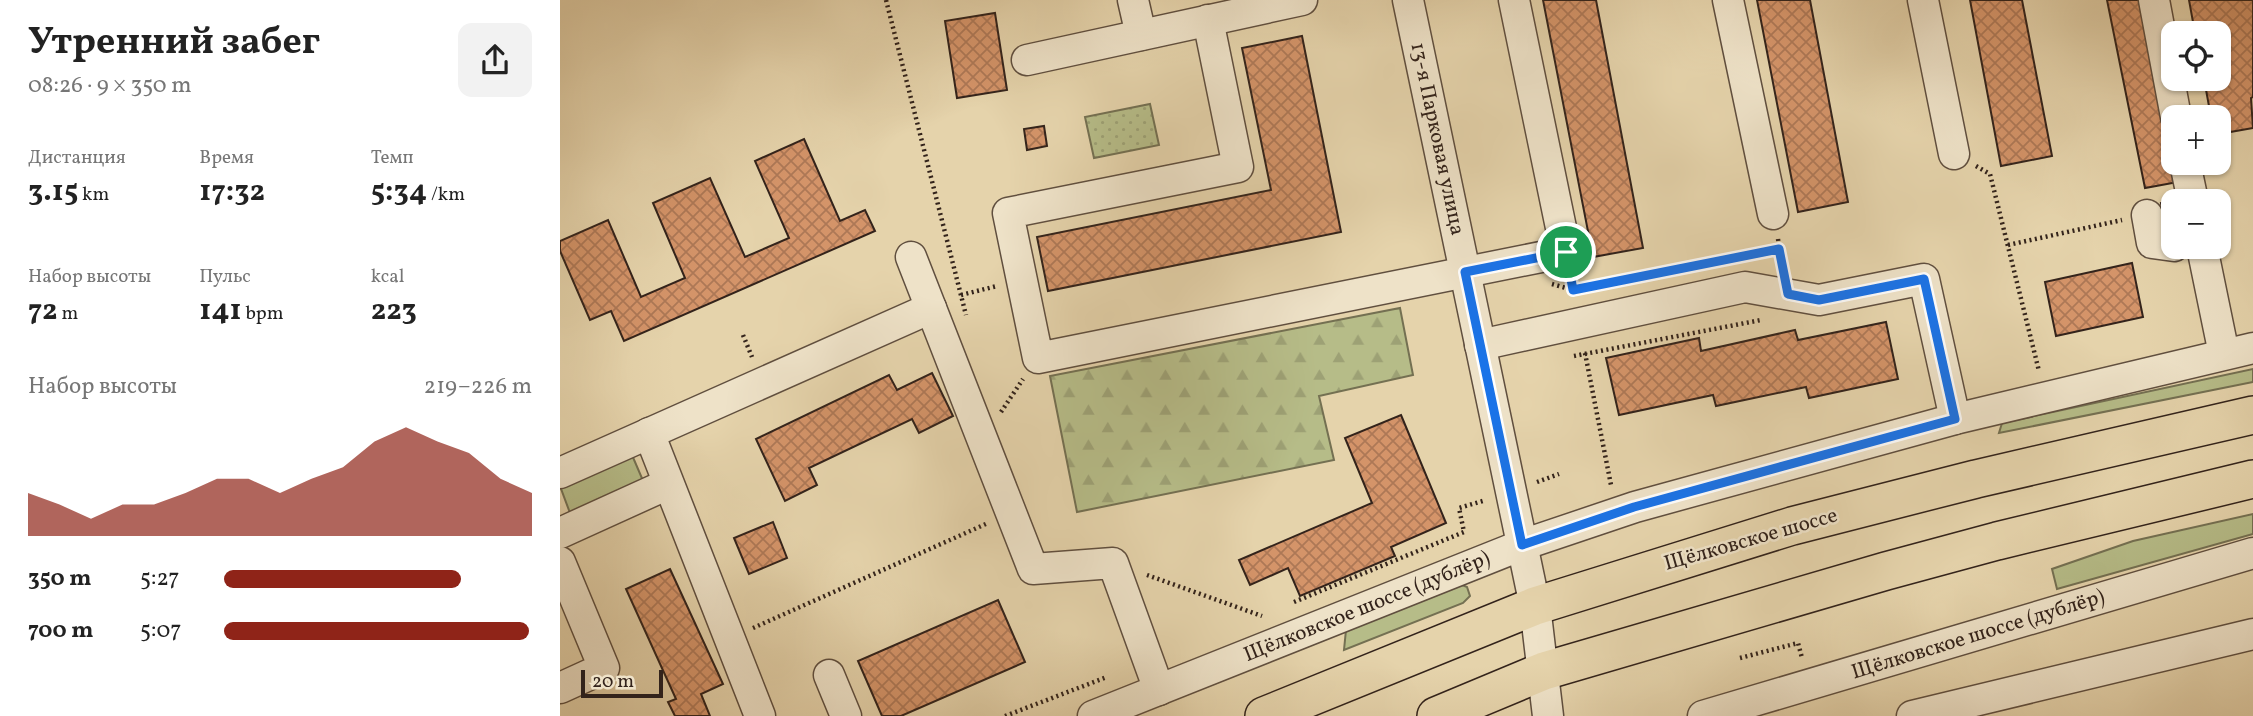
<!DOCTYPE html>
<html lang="ru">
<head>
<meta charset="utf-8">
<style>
  body { margin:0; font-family:Vollkorn,serif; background:#f2f2f2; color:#222; height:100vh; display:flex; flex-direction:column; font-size:26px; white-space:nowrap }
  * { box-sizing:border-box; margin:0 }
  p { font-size:23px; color:#767676 }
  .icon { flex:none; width:38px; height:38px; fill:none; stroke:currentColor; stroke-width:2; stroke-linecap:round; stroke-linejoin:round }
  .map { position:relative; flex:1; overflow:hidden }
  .details { display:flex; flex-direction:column; background:#fff; width:560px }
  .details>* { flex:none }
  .buttons { position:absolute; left:1601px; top:21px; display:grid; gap:14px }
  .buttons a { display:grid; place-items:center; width:70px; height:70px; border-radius:14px; background:#fff; box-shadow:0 2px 5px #0004; font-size:35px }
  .scale { position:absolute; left:21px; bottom:18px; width:82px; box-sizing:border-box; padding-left:7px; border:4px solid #33231b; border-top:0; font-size:19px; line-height:24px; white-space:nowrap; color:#33231b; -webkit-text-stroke:5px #eee2c8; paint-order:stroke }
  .pin { position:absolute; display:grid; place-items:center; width:60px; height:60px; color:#fff; margin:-30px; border:4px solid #fff; border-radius:50%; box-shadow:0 2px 7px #0007 }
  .round { display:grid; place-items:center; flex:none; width:74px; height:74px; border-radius:14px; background:#f2f2f2 }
  .overview { display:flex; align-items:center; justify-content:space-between; height:119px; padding:0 28px }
  h1 { font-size:38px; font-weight:700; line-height:52px }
  .figures { display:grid; grid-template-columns:repeat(3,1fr); gap:10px; height:119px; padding:7px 28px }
  .figures div { display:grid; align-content:center }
  .figures b { font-size:30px; font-weight:700 }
  .figures small { font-size:19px; font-weight:400 }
  .figures p { font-size:19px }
  .chart { height:196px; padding:14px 28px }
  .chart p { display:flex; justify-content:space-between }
  .chart svg { width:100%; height:126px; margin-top:7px; fill:#8f2418; opacity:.7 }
  ul { padding:0 28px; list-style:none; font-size:23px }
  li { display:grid; grid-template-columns:112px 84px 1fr; align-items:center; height:52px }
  li i { height:18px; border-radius:9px; background:#8f2418 }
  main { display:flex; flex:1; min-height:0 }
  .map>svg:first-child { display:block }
</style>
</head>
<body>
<main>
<section class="details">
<div class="overview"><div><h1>Утренний забег</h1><p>08:26 · 9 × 350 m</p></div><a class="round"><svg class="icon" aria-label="share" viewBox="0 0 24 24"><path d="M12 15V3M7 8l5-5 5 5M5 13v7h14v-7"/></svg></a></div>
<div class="figures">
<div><p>Дистанция</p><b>3.15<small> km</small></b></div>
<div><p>Время</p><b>17:32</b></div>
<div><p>Темп</p><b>5:34<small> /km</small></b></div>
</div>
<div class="figures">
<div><p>Набор высоты</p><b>72<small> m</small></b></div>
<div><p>Пульс</p><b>141<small> bpm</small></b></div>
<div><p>kcal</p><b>223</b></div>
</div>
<div class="chart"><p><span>Набор высоты</span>219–226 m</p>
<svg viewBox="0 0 160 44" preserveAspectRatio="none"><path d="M0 44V29L10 33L20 38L30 33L40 33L50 29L60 24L70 24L80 29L90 24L100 20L110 11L120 6L130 11L140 15L150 24L160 29V44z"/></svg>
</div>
<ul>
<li><b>350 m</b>5:27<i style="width:77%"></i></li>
<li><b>700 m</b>5:07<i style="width:99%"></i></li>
</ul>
</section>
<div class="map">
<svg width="1693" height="716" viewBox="0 0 1693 716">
  <defs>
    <pattern id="forest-firs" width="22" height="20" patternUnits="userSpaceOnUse" patternTransform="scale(1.75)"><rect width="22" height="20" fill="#b6bc88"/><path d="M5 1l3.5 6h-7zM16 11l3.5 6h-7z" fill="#9da175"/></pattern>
    <pattern id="park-dots" width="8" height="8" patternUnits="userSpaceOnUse" patternTransform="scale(1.75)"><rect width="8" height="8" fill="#b6bc88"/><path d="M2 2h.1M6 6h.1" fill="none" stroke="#9da175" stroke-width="1.8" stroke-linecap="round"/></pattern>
    <pattern id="building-cross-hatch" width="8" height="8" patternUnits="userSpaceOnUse" patternTransform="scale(1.75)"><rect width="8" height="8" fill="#d49469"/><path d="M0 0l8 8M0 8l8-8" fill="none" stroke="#ad7856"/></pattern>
  </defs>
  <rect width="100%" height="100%" fill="#e5d3ab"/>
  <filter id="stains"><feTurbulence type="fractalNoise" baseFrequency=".00286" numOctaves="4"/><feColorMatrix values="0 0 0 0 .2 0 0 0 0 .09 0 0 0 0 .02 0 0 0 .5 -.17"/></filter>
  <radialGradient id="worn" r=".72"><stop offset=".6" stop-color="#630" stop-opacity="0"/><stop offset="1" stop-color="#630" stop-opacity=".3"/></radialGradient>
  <g fill="#b6bc88" stroke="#747052" stroke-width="2">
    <path d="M1693,369v13l-254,51 3,-10z"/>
    <path d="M72,455l12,28 -74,30 -10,-27z"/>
    <path d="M1693,514v20l-196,55 -5,-20 81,-28z"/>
    <path d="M895,582l12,5 3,9 -7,7 -119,47 2,-20z"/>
  </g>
  <path fill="url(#forest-firs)" stroke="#747052" stroke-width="2" d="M840,308l13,67 -94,21 15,64 -257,52 -27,-136z"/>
  <path fill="url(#park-dots)" stroke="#747052" stroke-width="2" d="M590,104l9,41 -65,13 -9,-41z"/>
  <g fill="url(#building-cross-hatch)" stroke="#33231b" stroke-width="2">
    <path d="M983,0h53l47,248 -50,9z"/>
    <path d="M1197,0h53l38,202 -50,10z"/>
    <path d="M1410,0h52l30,156 -51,10z"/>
    <path d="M1547,0h34l37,182 -33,6z"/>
    <path d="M1629,0h64v97l-2,1 2,30 -34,6v-17h-8l-7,-38h15v-46h-24z"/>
    <path d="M435,13l12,77 -50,8 -12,-77z"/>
    <path d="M742,36l39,196 -293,59 -11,-54 234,-47 -29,-142z"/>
    <path d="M484,126l3,20 -20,4 -3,-21z"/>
    <path d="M244,139l36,82 25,-11 10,21 -251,110 -13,-30 -21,9 -30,-69v-10l48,-21 33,77 44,-19 -32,-75 57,-25 35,79 44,-19 -34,-77z"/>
    <path d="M1623,199l1,2h-10v15l-10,1 -3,-14z"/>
    <path d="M1572,263l11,54 -87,19 -11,-54z"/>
    <path d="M1326,322l12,57 -89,19 -3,-11 -90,19 -3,-11 -94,20 -13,-57 93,-20 2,13 94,-21 3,10z"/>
    <path d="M372,373l21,43 -34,17 -7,-14 -103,49 8,17 -32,16 -29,-62 133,-64 8,15z"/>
    <path d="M841,415l45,108 -55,24 4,9 -95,40 -12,-28 -38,17 -11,-25 133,-57 -27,-65z"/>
    <path d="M213,522l14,36 -38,16 -15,-36z"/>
    <path d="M110,569l53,115 -22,10 9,22h-35l-7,-14 8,-3 -50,-110z"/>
    <path d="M438,600l27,62 -124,54h-19l-24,-55z"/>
  </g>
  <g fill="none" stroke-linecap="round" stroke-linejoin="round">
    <defs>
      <g id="minor">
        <path d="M573,0l8,35"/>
        <path d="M848,0l127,606 13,110"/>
        <path d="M1168,0l45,214"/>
        <path d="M1363,0l31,154"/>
        <path d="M1594,0l22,117"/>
        <path d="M648,20l30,147 -230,46 30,145 528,-106 -52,-252"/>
        <path d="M467,60l275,-60"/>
        <path d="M1625,163l8,38"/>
        <path d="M1587,215l5,28 22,3"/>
        <path d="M1642,247l22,107"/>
        <path d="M351,257l122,312 80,-6 46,127"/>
        <path d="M920,345l265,-58 74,13 105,-21 31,140"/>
        <path d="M89,433l111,283"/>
        <path d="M0,473l371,-165"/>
        <path d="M0,533l108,-49"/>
        <path d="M0,562l44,106 -44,20"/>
        <path d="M269,675l17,41"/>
        <path d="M533,716l429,-171 113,-38 320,-88 298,-71"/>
        <path d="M1143,716l550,-163"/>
        <path d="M1352,716l341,-82"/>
      </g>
      <g id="major">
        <path d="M704,716l271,-110 257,-80 184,-47 277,-64"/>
        <path d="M876,716l108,-45 342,-100 111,-30 256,-62"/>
      </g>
    </defs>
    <use href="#minor" stroke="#604f3f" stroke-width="33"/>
    <use href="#major" stroke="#33231b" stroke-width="40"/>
    <g stroke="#33231b" stroke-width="4.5" stroke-dasharray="2 3.5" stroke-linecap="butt">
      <path d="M326,0l80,315"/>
      <path d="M1416,166l14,8 49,197"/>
      <path d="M1218,239l4,26"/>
      <path d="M1448,245l114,-25"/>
      <path d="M1180,257l39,-8"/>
      <path d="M992,284l21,6 124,-24"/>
      <path d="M401,295l36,-9"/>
      <path d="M183,335l9,22"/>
      <path d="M1025,353l26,132"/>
      <path d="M1014,356l187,-36"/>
      <path d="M441,412l22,-33"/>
      <path d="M977,482l22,-8"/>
      <path d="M587,575l115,41"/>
      <path d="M734,602l170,-70 -5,-24 27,-8"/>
      <path d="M193,628l235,-105"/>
      <path d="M1180,658l58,-15 4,15"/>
      <path d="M445,716l102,-39"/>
    </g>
    <use href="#minor" stroke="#eee2c8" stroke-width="30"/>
    <use href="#major" stroke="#e5d3ab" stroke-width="37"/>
  </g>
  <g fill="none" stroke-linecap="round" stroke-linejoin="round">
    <defs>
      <path id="route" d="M1219,249l9,45 31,6 105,-21 31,140 -321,88 -112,38 -57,-273 101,-20 7,38z"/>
    </defs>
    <use href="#route" stroke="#fff" stroke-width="14"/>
    <use href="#route" stroke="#1a73e8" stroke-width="9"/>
  </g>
  <g text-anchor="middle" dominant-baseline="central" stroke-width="5" stroke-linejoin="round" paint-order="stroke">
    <g font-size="21" fill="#33231b" stroke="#eee2c8">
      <text transform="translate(877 139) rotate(78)">13-я Парковая улица</text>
      <text transform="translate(1191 540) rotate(-16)">Щёлковское шоссе</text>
      <text transform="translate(807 607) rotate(-22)">Щёлковское шоссе (дублёр)</text>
      <text transform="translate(1418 635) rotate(-17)">Щёлковское шоссе (дублёр)</text>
    </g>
  </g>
  <rect width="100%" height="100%" filter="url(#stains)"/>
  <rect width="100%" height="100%" fill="url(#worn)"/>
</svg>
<div class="buttons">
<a><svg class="icon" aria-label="locate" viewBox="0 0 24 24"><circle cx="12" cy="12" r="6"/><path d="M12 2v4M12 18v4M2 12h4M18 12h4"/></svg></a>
<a>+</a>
<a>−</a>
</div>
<div class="scale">20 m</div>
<div class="pin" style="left:1006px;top:252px;background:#1e9e55"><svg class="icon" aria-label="arrive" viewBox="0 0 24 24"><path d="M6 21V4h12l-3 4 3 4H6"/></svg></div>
</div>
</main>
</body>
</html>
